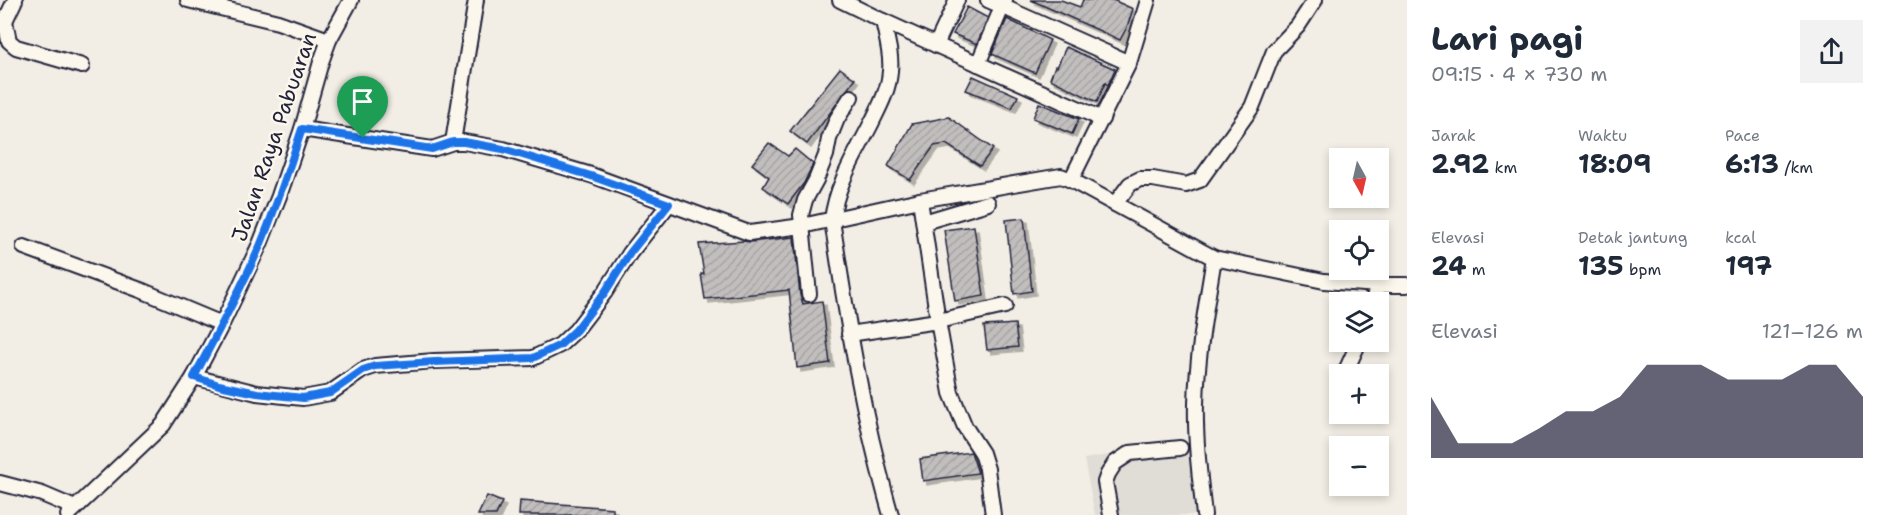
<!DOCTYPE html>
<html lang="id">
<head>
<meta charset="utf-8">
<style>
  body { margin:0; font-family:"Shantell Sans",sans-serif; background:#f2f2f3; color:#1f2937; height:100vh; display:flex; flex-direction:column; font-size:22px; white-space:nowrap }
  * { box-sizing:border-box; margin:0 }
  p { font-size:20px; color:#747a83 }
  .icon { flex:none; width:33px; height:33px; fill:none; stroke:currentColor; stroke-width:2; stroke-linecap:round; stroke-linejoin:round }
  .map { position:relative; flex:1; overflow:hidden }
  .panel { display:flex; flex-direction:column; background:#fff; width:480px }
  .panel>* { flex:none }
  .needle { width:39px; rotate:172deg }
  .controls { position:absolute; left:1329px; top:148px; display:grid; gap:12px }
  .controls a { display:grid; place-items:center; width:60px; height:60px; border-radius:0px; background:#fff; box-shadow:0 3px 9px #0003; font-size:30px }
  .pin { position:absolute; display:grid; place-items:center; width:51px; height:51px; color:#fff; margin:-62px -26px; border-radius:50% 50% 50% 0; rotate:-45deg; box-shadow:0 0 6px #0007 }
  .pin .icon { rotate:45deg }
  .round { display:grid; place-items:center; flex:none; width:63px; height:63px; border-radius:0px; background:#f2f2f3 }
  .headline { display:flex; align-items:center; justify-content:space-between; height:102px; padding:0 24px }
  h1 { font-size:33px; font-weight:700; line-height:45px }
  .metrics { display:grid; grid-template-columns:repeat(3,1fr); gap:9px; height:102px; padding:6px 24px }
  .metrics div { display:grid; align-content:center }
  .metrics b { font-size:26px; font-weight:700 }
  .metrics small { font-size:16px; font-weight:400 }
  .metrics p { font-size:16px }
  .chart { height:168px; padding:12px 24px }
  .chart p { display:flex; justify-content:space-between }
  .chart svg { width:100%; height:108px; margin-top:6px; fill:#22223b; opacity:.7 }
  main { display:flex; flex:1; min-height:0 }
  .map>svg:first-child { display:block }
</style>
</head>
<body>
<main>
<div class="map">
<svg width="1407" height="515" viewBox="0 0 1407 515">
  <defs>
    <pattern id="building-hatch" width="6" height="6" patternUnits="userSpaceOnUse" patternTransform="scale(1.5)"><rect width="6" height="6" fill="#c2bebe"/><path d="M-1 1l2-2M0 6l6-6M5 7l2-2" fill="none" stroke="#a6a3a4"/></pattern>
    <filter id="shadow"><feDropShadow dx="4" dy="4" stdDeviation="0" flood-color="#0004"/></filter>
  </defs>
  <rect width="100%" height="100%" fill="#f2eee5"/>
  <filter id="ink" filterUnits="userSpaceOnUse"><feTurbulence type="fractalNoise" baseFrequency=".0167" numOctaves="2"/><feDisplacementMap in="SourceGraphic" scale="12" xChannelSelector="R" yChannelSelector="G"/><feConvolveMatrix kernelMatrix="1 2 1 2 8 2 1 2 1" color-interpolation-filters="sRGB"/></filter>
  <g filter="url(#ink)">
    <path fill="#e0dcd6" d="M1194,441l10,74h-109l-11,-56z"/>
    <g fill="url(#building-hatch)" stroke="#22223b" stroke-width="1.5" filter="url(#shadow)">
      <path d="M1031,0h30l19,7 3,-7h30l20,9 -6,18 -7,13z"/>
      <path d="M967,7l21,11 -11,26 -24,-10z"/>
      <path d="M1007,19l43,21 -15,33 -43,-19z"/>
      <path d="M1066,47l49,22 -7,16 -3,-2 -8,19 -47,-23 5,-13 2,1z"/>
      <path d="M840,68l15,11 -48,65 -17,-13z"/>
      <path d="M973,76l45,20 -6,12 -46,-18z"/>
      <path d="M1039,103l40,16 -7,15 -39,-16z"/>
      <path d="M949,117l44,32 -13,17 -34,-22 -12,2 -24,34 -22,-14 24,-42z"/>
      <path d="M769,143l19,13 7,-7 18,15 -9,19 -16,21 -25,-17 6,-10 -17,-13z"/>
      <path d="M1024,218l8,73 -18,3 -8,-74z"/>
      <path d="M974,226l10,70 -29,5 -11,-71z"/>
      <path d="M794,237l6,58 3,9 19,-3 8,62 -33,5 -8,-78 -84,9 -4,-25h3l-5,-30 45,-3 6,1z"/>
      <path d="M1015,324l3,23 -31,3 -3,-24z"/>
      <path d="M971,452l7,21 -55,8 -3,-22z"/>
      <path d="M487,496l15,6 -6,13h-18z"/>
      <path d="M520,501l93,7v7h-94z"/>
    </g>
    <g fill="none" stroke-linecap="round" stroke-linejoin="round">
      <defs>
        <g id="minor">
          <path d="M188,0l90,22 51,18"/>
          <path d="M840,0l43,21"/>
          <path d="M988,0l141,63"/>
          <path d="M5,21l4,20 7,6 66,19"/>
          <path d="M0,23l5,-2 10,-21"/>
          <path d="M936,45l166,74"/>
          <path d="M978,64l27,-64"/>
          <path d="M302,129l130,20 21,-7h11l39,7 88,26 158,58 53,-7 118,-26 141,-24 10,4 143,78 110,23 54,4h29"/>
          <path d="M453,142l23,-142"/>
          <path d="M1071,180l58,-117 19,-63"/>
          <path d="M920,200l18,121 67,-15"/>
          <path d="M1115,204l15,-20 10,-5h13l33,6 14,-5 52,-73 22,-56 24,-25 17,-26"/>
          <path d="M924,222l64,-19"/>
          <path d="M24,247l119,44 79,33"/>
          <path d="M809,294l-8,-79 4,-15 11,-20 10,-25 3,-16 8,-20 14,-22"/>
          <path d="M1372,303l6,-18"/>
          <path d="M849,334l89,-13 13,72 14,34 17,26 5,16 6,46"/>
          <path d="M1344,375l15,-33"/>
          <path d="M194,377l63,16 46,5 27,-5 33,-23 12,-4 59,-5 99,-3 27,-13 16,-15 29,-38 25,-39 39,-49"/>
          <path d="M0,483l42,11 33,14"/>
          <path d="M68,515l95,-90 31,-48 28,-53 38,-80 19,-48 23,-67 19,-67 8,-22 22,-40"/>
          <path d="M891,515c-28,-97 -44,-195 -59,-295 4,-35 24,-66 40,-98 8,-16 17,-33 18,-51 2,-16 -4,-35 -7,-50l53,24 21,-45"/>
          <path d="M1111,515l-6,-33 3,-8 7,-11 15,-10 50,-5"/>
          <path d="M1204,515c-4,-37 -9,-74 -8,-111 1,-49 10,-97 18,-146"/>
        </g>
      </defs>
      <use href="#minor" stroke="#22223b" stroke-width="18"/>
      <use href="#minor" stroke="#fbf7ec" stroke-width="14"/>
    </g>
  </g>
  <g fill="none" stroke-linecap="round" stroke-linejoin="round" filter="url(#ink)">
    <defs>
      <path id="route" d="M302,129l130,20 21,-7h11l39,7 88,27 78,28 -39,49 -25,39 -29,38 -16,15 -27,13 -99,4 -59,4 -12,4 -33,23 -27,5 -46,-5 -38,-8 -25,-8c23,-43 46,-86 66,-131 16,-38 29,-78 42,-117z"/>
    </defs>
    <use href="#route" stroke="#fff" stroke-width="12"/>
    <use href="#route" stroke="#1a73e8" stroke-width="8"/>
  </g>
  <g text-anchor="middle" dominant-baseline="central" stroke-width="5" stroke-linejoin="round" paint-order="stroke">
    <g font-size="21" fill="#22223b" stroke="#fbf7ec">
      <text transform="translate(274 137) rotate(-71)">Jalan Raya Pabuaran</text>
    </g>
  </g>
</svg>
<div class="controls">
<a><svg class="needle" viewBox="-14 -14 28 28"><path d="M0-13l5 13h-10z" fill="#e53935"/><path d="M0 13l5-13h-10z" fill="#747a83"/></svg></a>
<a><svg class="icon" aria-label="locate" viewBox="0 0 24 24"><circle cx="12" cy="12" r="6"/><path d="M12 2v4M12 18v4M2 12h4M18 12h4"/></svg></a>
<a><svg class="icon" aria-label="layers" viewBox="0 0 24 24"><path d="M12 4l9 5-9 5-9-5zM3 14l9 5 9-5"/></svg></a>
<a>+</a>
<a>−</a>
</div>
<div class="pin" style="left:363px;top:138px;background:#1e9e55"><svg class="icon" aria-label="arrive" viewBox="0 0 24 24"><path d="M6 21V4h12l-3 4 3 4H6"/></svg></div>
</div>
<section class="panel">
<div class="headline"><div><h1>Lari pagi</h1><p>09:15 · 4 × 730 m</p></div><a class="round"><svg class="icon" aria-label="share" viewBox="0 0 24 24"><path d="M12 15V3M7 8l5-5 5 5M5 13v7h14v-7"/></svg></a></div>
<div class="metrics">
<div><p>Jarak</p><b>2.92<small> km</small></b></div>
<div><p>Waktu</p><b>18:09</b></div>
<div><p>Pace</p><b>6:13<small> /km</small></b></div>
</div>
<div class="metrics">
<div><p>Elevasi</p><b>24<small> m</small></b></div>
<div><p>Detak jantung</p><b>135<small> bpm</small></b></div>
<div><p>kcal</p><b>197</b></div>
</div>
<div class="chart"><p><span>Elevasi</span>121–126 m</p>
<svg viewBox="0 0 160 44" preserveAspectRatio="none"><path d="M0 44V19L10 38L20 38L30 38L40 32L50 25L60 25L70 19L80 6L90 6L100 6L110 12L120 12L130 12L140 6L150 6L160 19V44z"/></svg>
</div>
</section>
</main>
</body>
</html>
